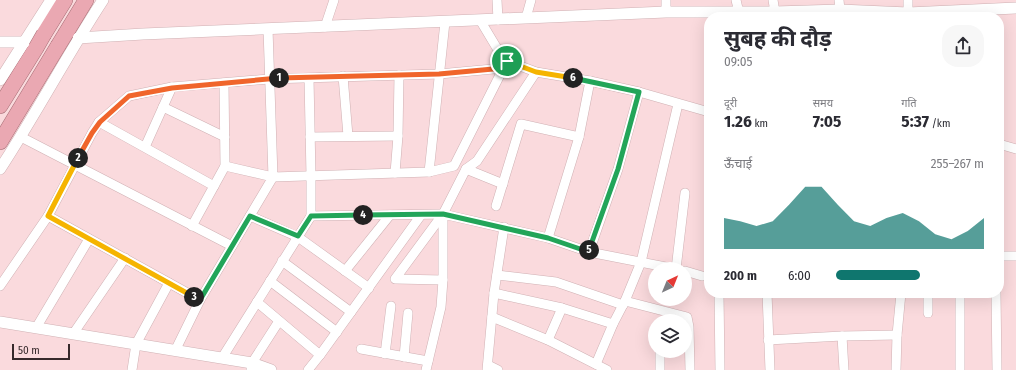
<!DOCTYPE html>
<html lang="hi">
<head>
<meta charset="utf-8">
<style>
  body { margin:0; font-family:"Fira Sans Condensed","Noto Sans Devanagari",sans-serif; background:#f7f7f7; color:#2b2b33; height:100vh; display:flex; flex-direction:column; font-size:15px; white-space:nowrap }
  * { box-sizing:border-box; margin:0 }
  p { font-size:13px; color:#7c7c81 }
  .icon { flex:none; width:22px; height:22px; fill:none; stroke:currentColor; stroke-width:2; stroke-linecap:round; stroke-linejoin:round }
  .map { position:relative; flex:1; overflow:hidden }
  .panel { position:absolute; left:704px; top:12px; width:300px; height:286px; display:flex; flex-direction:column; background:#fff; border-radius:16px; box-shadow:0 4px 16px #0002 }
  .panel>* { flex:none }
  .needle { width:26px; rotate:43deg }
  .fabs { position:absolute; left:648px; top:262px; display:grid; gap:8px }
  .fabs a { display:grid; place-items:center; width:44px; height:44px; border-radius:50%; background:#fff; box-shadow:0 4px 16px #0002; font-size:20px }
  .scale { position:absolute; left:12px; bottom:10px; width:58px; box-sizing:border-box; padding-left:4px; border:2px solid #36292b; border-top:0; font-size:11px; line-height:14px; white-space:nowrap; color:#36292b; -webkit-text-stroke:3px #fadadd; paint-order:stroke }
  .pin { position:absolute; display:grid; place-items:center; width:34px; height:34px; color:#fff; margin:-17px; border:2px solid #fff; border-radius:50%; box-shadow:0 1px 4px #0007 }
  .km { position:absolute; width:20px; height:20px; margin:-10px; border-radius:50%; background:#222; color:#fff; font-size:11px; line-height:20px; text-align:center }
  .round { display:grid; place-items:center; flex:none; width:42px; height:42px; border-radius:16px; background:#f7f7f7 }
  .head { display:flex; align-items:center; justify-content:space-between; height:68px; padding:0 20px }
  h1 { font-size:22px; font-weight:700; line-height:30px }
  .stats { display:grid; grid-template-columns:repeat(3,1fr); gap:6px; height:68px; padding:4px 20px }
  .stats div { display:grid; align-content:center }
  .stats b { font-size:17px; font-weight:700 }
  .stats small { font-size:11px; font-weight:400 }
  .stats p { font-size:11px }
  .chart { height:112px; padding:8px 20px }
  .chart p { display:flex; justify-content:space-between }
  .chart svg { width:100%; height:72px; margin-top:4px; fill:#0f766e; opacity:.7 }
  ul { padding:0 20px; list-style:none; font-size:13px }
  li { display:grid; grid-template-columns:64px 48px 1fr; align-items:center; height:30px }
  li i { height:10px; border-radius:5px; background:#0f766e }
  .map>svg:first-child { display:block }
</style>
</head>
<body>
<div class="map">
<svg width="1016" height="370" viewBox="0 0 1016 370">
  <rect width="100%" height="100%" fill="#fadadd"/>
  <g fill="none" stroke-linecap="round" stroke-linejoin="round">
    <defs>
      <g id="minor">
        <path d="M497,0l1,20"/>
        <path d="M666,0v12"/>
        <path d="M736,0l4,17"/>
        <path d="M773,0l2,12"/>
        <path d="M839,0l1,10"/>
        <path d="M908,17v-17"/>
        <path d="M526,18l5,-18"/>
        <path d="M480,20l21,35 6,6 29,11 54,9 49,11 70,20"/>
        <path d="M325,27l9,-27"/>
        <path d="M268,29l5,148 156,-5 16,-150"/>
        <path d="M343,76l5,60"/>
        <path d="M309,78l2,98v40l132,-2"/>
        <path d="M163,107l62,30"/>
        <path d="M99,122l115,64"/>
        <path d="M21,137l211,109"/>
        <path d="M310,137l88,-1"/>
        <path d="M999,144l17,5"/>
        <path d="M145,147l27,-60"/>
        <path d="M466,169l37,15"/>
        <path d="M429,172l25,-6 52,-103"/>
        <path d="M395,173l3,-37 1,-61"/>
        <path d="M496,206l25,-82 58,13"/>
        <path d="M250,216l48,21 71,51"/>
        <path d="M192,226l33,-60 -1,-83"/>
        <path d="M548,238l31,-101 11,-56"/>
        <path d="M589,252l29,-83 21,-77"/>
        <path d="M999,256h17"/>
        <path d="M282,261l69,51"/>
        <path d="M345,271l45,-56"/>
        <path d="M685,271l17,5"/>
        <path d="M497,275l59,7 67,23"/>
        <path d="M443,280l-48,-1 48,-65 23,-45 11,-8 59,-89"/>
        <path d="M270,281l67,51"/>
        <path d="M0,286l48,-70"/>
        <path d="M494,293l68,15 51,16"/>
        <path d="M719,293l1,77"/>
        <path d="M767,293l3,77"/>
        <path d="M960,293v77"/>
        <path d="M996,293l1,77"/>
        <path d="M200,300l-152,-84 44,-83 7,-11 30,-26 43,-9 97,-8 170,-5 65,-6"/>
        <path d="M625,301l62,16 2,10 1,43"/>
        <path d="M257,302l63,53 101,-140"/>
        <path d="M928,313v-20"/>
        <path d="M492,317l56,23 59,30"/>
        <path d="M36,328l53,-89"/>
        <path d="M73,334l52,-76"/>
        <path d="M842,336l2,34"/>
        <path d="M548,340l14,-32"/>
        <path d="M768,340l74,-4 55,-1"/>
        <path d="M361,349l67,12"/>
        <path d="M175,351l25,-51 73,-123 -48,-11"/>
        <path d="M660,351v19"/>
        <path d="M385,354l6,-48"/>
        <path d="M404,357l4,-44"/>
        <path d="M222,358l89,-142"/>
        <path d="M596,364l17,-40 12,-23 16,-39 37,-158"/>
        <path d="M488,365l10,5"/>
        <path d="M132,370l4,-26 33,-61"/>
        <path d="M251,370l1,-7 27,-42"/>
        <path d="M308,370l12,-15"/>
        <path d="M426,370l15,-63 2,-27v-66l105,24 41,14 87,17 9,-76"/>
        <path d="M487,370l7,-77 10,-66"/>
        <path d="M896,370l1,-35 4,-42"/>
      </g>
      <g id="tertiary">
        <path d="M78,38l65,-4 523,-22h109l65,-2 68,3 108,-5"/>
        <path d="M0,42h25"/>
        <path d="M0,80l51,-80"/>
        <path d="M0,169c36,-55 67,-114 103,-169"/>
        <path d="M0,322l252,41 19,7"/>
      </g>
      <g id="trunk">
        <path d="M66,33l20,-33"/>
        <path d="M44,34l21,-34"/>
        <path d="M0,106l36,-58"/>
        <path d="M0,142l58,-96"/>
      </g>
    </defs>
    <use href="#minor" stroke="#d0b1b4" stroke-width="10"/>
    <use href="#tertiary" stroke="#d0b1b4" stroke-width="12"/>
    <use href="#trunk" stroke="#a76e76" stroke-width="16"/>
    <use href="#minor" stroke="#fff" stroke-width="9"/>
    <use href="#tertiary" stroke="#fff" stroke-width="11"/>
    <use href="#trunk" stroke="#eaa8b2" stroke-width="15"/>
    <defs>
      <g id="trunk-bridge">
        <path d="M58,46l8,-13"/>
        <path d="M36,48l8,-14"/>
      </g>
    </defs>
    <use href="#trunk-bridge" stroke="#a76e76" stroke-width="16" stroke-linecap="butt"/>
    <use href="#trunk-bridge" stroke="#eaa8b2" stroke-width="15"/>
  </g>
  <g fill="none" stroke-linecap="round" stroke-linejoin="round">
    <defs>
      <path id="split-1" d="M279,78l160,-4 65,-6 3,-7"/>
      <path id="split-2" d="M78,158l14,-25 8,-11 29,-26 43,-8 107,-10"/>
      <path id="split-3" d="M78,158l-30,58 146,81"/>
      <path id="split-4" d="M194,297l6,3 50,-84 48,20 13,-20 52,-1"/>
      <path id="split-5" d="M363,215l80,-1 105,24 41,14v-2"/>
      <path id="split-6" d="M573,78l66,14 -21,77 -29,81"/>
      <path id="split-7" d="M507,61l29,11 37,6"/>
    </defs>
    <use href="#split-1" stroke="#fff" stroke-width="8"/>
    <use href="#split-2" stroke="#fff" stroke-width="8"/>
    <use href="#split-3" stroke="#fff" stroke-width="8"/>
    <use href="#split-4" stroke="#fff" stroke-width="8"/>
    <use href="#split-5" stroke="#fff" stroke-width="8"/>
    <use href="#split-6" stroke="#fff" stroke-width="8"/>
    <use href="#split-7" stroke="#fff" stroke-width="8"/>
    <use href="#split-1" stroke="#f0652b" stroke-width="5"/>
    <use href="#split-2" stroke="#f0652b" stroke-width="5"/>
    <use href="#split-3" stroke="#f5b400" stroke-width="5"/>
    <use href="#split-4" stroke="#22a559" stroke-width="5"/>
    <use href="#split-5" stroke="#22a559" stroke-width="5"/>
    <use href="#split-6" stroke="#22a559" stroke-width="5"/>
    <use href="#split-7" stroke="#f5b400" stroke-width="5"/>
  </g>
</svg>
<div class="fabs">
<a><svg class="needle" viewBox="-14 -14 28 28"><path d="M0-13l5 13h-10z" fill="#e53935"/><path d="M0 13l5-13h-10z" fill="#7c7c81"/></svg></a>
<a><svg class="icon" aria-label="layers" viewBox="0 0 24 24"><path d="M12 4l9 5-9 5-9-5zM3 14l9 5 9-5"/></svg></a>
</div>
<div class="scale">50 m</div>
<div class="pin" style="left:507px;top:61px;background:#1e9e55"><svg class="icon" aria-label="arrive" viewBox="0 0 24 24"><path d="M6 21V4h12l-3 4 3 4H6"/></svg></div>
<b class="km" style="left:279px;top:78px">1</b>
<b class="km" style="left:78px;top:158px">2</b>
<b class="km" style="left:194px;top:297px">3</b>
<b class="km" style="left:363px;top:215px">4</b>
<b class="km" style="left:589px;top:250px">5</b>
<b class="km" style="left:573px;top:78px">6</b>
<section class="panel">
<div class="head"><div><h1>सुबह की दौड़</h1><p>09:05</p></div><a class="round"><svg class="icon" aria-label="share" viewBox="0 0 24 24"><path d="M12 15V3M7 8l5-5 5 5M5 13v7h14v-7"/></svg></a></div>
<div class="stats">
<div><p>दूरी</p><b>1.26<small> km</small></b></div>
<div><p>समय</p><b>7:05</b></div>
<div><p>गति</p><b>5:37<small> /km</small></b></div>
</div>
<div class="chart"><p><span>ऊँचाई</span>255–267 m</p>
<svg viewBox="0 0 160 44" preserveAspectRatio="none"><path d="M0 44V25L10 27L20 30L30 27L40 17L50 6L60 6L70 17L80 27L90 30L100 25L110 22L120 27L130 35L140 38L150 33L160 25V44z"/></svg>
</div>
<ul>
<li><b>200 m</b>6:00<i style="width:57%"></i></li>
</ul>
</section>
</div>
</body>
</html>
